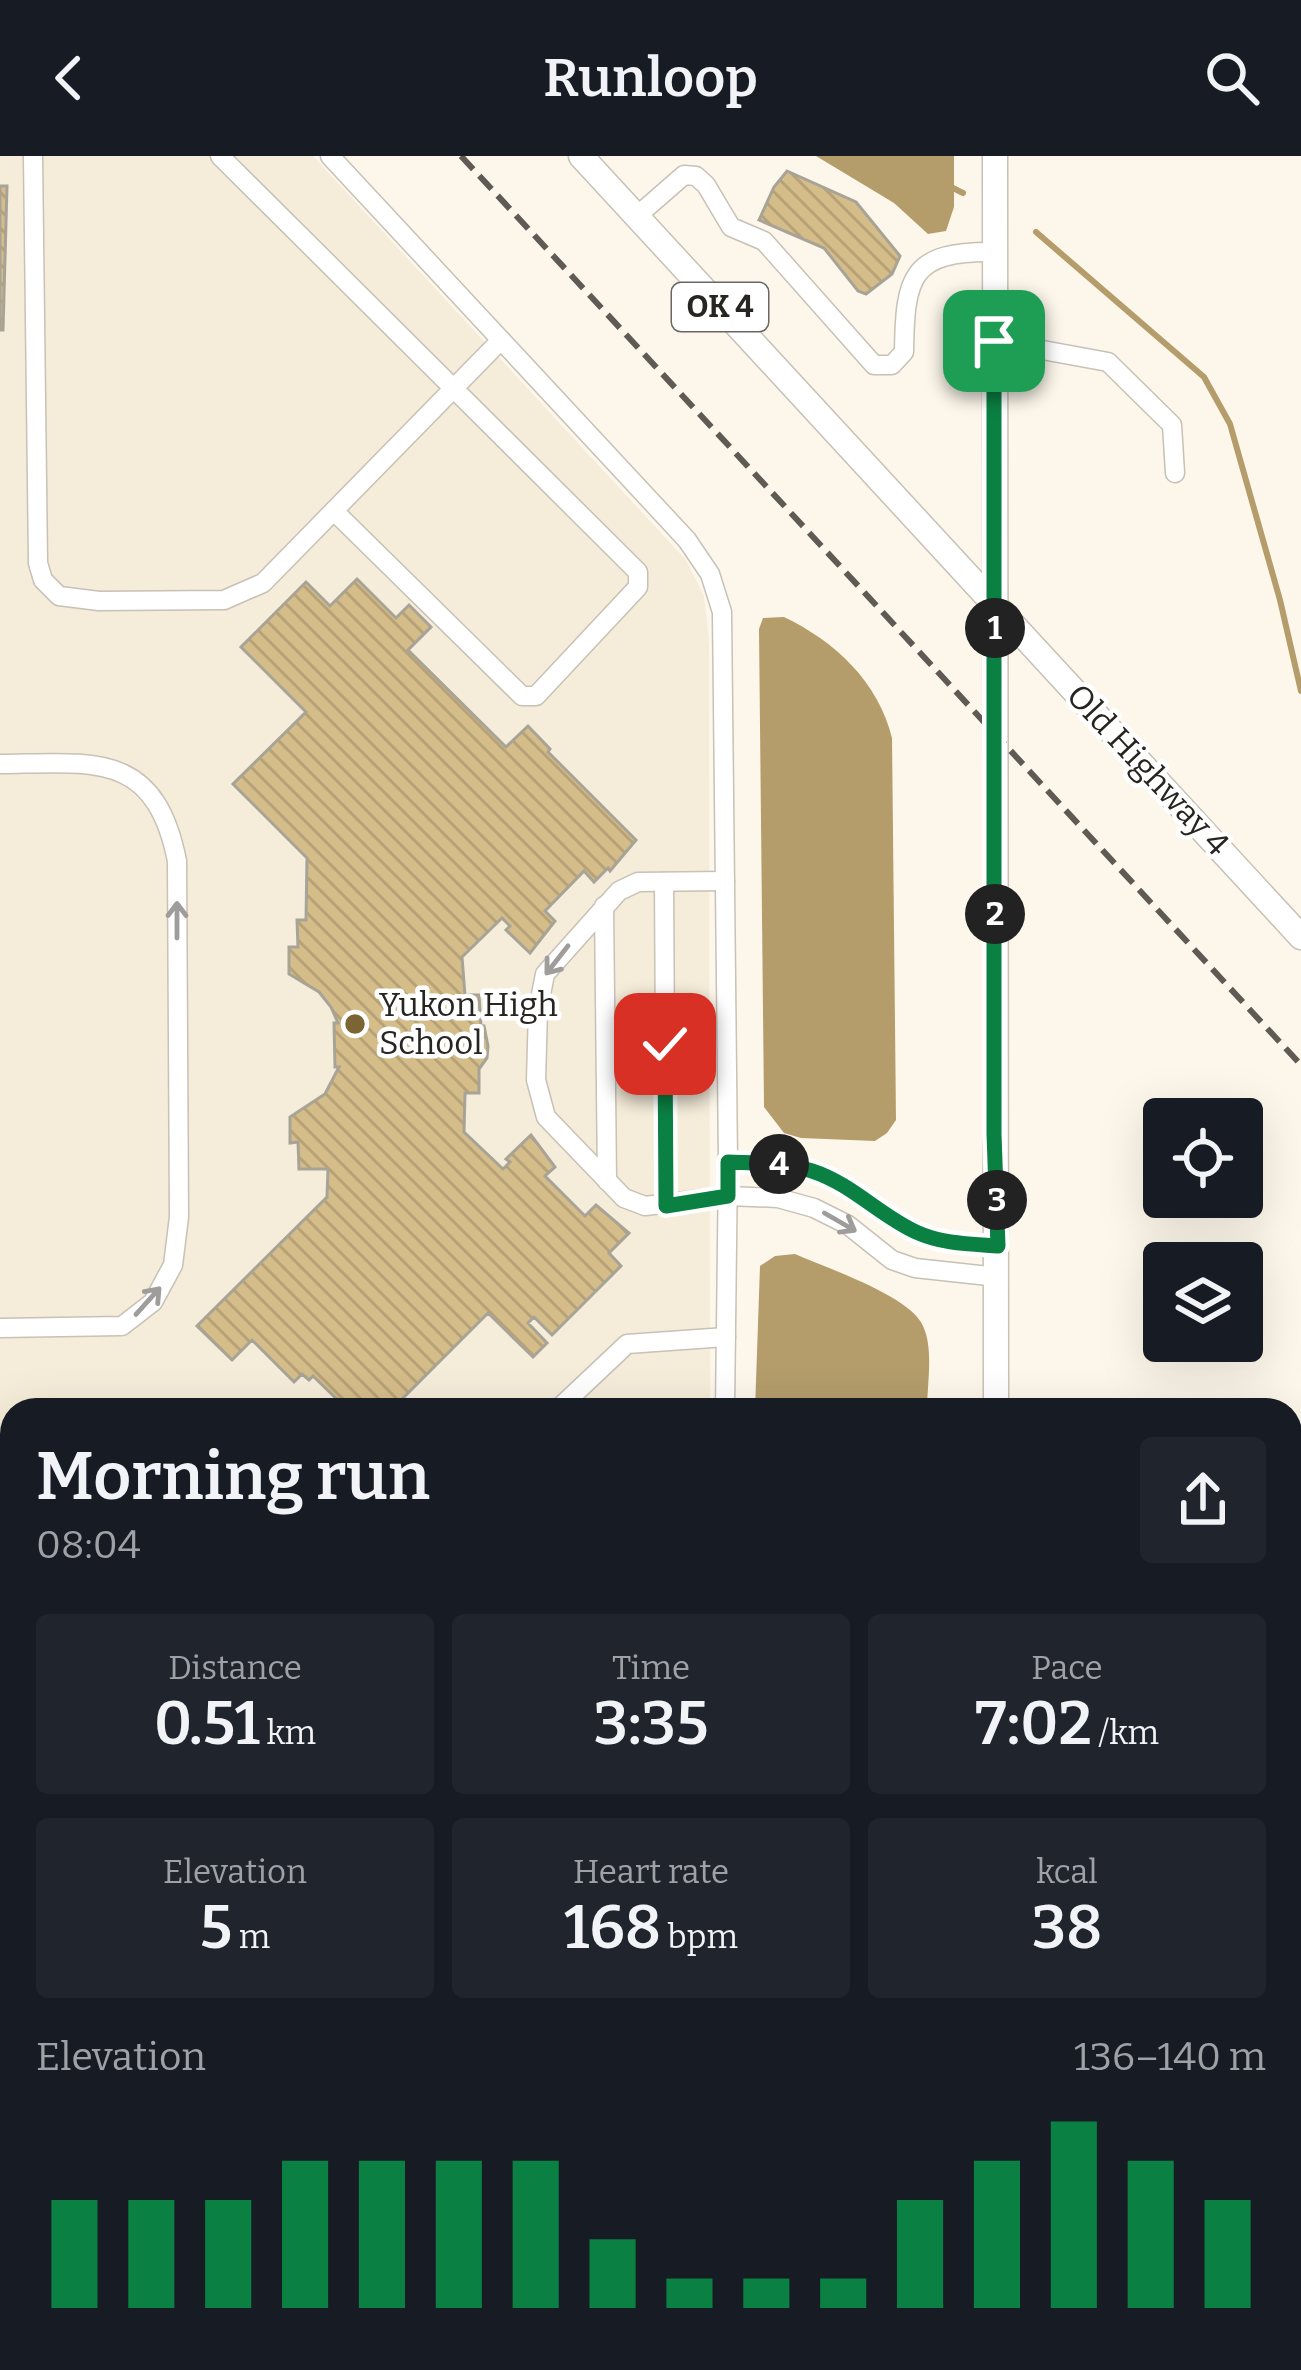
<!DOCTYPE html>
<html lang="en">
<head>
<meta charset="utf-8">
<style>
  body { margin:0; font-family:Bitter,serif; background:#20242c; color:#f1f3f6; height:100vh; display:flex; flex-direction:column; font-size:45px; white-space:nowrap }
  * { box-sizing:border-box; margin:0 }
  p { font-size:39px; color:#9ea1a6 }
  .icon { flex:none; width:66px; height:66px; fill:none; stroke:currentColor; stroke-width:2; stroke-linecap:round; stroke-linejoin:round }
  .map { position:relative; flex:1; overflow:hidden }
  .details { position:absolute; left:0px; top:1242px; width:1302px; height:972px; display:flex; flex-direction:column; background:#171b24; border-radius:36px 36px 0 0; box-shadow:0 12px 48px #0002 }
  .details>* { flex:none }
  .fabs { position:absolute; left:1143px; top:942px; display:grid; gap:24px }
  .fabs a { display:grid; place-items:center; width:120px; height:120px; border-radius:12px; background:#171b24; box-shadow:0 12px 48px #0002; font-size:60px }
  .pin { position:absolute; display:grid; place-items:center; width:102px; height:102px; color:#fff; margin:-51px; border-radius:24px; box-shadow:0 6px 18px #0006 }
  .km { position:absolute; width:60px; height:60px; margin:-30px; border-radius:50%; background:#222; color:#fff; font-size:33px; line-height:60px; text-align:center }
  .round { display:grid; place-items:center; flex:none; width:126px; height:126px; border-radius:12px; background:#20242c }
  .overview { display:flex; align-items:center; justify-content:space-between; height:204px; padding:0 36px }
  h1 { font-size:66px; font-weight:600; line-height:90px }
  .stats { display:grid; grid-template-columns:repeat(3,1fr); gap:18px; height:204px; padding:12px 36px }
  .stats div { display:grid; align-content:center; border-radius:12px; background:#20242c; text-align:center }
  .stats b { font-size:60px; font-weight:600 }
  .stats small { font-size:33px; font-weight:400 }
  .stats p { font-size:33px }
  .chart { height:336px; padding:24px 36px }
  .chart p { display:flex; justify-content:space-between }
  .chart svg { width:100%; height:216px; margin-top:12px; stroke:#0b8043; stroke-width:6 }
  header { display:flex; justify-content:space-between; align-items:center; height:156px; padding:0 36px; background:#171b24; font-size:54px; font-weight:600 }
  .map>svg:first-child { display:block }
</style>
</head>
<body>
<header><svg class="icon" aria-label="back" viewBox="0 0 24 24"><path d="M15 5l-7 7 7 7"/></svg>Runloop<svg class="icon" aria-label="search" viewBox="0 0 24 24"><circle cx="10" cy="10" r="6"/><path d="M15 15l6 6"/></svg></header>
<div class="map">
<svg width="1301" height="2214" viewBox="0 0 1301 2214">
  <defs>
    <pattern id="building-back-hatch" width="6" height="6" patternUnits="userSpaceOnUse" patternTransform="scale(3)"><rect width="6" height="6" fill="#d5bd8a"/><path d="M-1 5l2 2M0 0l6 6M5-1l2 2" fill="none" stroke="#b7a277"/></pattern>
  </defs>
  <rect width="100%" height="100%" fill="#fdf7eb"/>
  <path fill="#f5ecd9" d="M0,0h313l373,404 18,36 5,43 1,771h-698v189h-12z"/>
  <g fill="#b49d6b">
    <path d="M816,0h138v51l-8,24 -18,3 -34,-31z"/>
    <path d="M784,461c52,25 94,65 108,121l4,382 -9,13 -12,8 -74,-3 -17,-5 -20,-26 -5,-478 4,-11z"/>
    <path d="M795,1098c31,14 116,42 128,72 11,23 4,59 4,84h-172l5,-144 15,-10z"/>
    <path d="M1301,1816v108l-11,-2v-104z"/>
    <path d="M654,2202h163l-6,12h-169z"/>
  </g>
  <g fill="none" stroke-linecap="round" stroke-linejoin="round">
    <g stroke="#b49d6b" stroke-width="6">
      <path d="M949,30l14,7"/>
      <path d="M1036,76l168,145 26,47 50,176 21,91"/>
      <path d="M0,1574l12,-1"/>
    </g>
  </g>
  <g fill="url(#building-back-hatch)" stroke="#a8a397" stroke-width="3">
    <path d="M787,15l69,31 44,54 -8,18 -26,20 -8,-3 -34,-43 -65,-28 15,-33z"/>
    <path d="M0,30h7l-4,144h-3z"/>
    <path d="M357,423l39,39 13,-13 22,22 -23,23 98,97 22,-21 22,23 -2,3 88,88 -26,31 -2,-3 -14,14 -10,-11 -39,40 10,10 -25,32 -24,-23 4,-4 -8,-8 -40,39 3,38h14l2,31h3l4,20 -1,12 -8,11v24h-14l-1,39 39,37 7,-7 -4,-3 25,-24 24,32 -10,9 40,40 11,-11 33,28 -20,20 12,13 -69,69 -18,-18 -6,6 19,20 -14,14 -45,-44 -97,97h-43l-35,-34 -4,4 -7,-6 -8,8 -42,-42 -20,20 -35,-34 130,-129 1,-28h-29l-1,-27 -8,1v-26l35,-23 14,-27h-4l-1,-44h4l-7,-16 -12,-15 -30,-18v-27h9l-1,-27h9l1,-62 -74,-74 73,-72 -65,-65 65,-65 24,24z"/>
    <path d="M108,2202h71v3h-15l1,9h-57z"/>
    <path d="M187,2202h72v10l-71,2z"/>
    <path d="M265,2202h60v11l-59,1z"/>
    <path d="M355,2202h20l2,4 53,-4 2,5 -18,7h-55z"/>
  </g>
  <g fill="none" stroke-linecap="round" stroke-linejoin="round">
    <defs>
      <g id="minor">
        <path d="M33,0l5,407 5,17 16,16 40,5 125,-1 39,-17 238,-243"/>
        <path d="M220,0l418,416v15l-102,109h-14l-188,-185"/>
        <path d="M330,0l357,384 23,34 12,38 6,550 -3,248"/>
        <path d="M637,60l47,-41 12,1 10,9 25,42 33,14 110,124h18l12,-13c1,-76 7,-101 90,-100"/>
        <path d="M994,185l114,21 64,63 3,48"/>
        <path d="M0,608c93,-1 155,-14 177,97l2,356 -6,48 -20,37 -31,24 -122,2"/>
        <path d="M725,725l-87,1 -19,9 -74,83 -7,36 -2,70 10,37 78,81 21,8 83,-10 50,2 36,10 34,17 44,35 23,8 83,9"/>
        <path d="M664,726l2,324"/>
        <path d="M604,750l3,275"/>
        <path d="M728,1006c28,1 56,0 84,9 40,12 67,44 104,61 26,12 54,12 82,15"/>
        <path d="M557,1254l70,-66 99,-7"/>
        <path d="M0,1461h12"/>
        <path d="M0,1612h12"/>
        <path d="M0,1674h12"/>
        <path d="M0,1966l12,5"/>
        <path d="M0,2015l12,-33"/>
        <path d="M0,2025c15,19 9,50 7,74l-7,7"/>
      </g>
      <g id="major">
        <path d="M581,0l720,781"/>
        <path d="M995,0l1,1254"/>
        <path d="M994,2214v-12"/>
      </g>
    </defs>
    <use href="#minor" stroke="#c7c1b6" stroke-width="21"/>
    <use href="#major" stroke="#c7c1b6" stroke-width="27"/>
    <use href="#minor" stroke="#fff" stroke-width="18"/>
    <use href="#major" stroke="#fff" stroke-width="24"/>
    <path stroke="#5e5b55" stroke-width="6" stroke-dasharray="18 9" stroke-linecap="butt" d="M461,0l840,909"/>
  </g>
  <defs><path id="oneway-shaft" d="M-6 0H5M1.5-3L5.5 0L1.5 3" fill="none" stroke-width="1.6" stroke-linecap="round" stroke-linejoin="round" transform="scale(3)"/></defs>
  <g stroke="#9e9d9b">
    <use href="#oneway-shaft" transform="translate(177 764) rotate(-90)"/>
    <use href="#oneway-shaft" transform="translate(557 804) rotate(128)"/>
    <use href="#oneway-shaft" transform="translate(840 1066) rotate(30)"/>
    <use href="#oneway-shaft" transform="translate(148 1145) rotate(-48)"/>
  </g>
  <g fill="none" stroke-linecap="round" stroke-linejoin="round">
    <defs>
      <path id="route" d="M665,888l1,162 62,-10v-34c29,1 56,0 84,9 40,13 67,44 104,61 26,12 54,12 82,14l-4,-112v-793"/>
    </defs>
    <use href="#route" stroke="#fff" stroke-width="24"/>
    <use href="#route" stroke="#0b8043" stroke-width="15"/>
  </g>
  <circle fill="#7b6535" stroke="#fff" stroke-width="4.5" cx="355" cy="868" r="12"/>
  <g text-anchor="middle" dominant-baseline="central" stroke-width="9" stroke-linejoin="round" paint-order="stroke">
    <rect fill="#fff" stroke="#686664" stroke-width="3" x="672" y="127" width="96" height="48" rx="9"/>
    <g font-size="30" font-weight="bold" fill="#272521">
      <text x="720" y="151">OK 4</text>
    </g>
    <g font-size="33" fill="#272521" stroke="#fff">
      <text transform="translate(1148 614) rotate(47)">Old Highway 4</text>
    </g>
    <g font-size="33" fill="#272521" stroke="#fff" text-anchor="start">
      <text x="379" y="849">Yukon High<tspan x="379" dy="38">School</tspan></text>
    </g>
  </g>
</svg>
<div class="fabs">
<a><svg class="icon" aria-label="locate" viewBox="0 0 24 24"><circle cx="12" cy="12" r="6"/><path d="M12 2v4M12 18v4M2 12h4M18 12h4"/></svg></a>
<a><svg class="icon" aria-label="layers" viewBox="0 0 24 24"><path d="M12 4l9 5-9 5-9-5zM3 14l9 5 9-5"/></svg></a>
</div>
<div class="pin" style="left:994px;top:185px;background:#1e9e55"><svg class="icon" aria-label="arrive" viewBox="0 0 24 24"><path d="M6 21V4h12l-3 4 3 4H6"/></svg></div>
<div class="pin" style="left:665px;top:888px;background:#d93025"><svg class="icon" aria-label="check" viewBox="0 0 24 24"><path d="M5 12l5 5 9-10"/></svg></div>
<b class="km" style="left:995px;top:472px">1</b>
<b class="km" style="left:995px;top:758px">2</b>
<b class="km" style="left:997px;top:1044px">3</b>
<b class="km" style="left:779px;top:1008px">4</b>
<section class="details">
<div class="overview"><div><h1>Morning run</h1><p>08:04</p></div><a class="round"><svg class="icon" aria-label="share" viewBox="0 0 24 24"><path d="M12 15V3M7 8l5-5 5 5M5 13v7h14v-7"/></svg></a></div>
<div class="stats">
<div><p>Distance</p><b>0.51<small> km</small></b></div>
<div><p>Time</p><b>3:35</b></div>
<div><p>Pace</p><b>7:02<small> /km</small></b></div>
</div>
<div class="stats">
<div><p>Elevation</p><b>5<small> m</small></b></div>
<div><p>Heart rate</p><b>168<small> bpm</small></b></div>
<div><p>kcal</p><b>38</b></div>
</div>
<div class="chart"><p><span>Elevation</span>136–140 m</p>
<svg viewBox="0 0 160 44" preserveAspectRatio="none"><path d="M5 44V22M15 44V22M25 44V22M35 44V14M45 44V14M55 44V14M65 44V14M75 44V30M85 44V38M95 44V38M105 44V38M115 44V22M125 44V14M135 44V6M145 44V14M155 44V22"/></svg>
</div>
</section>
</div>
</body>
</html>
